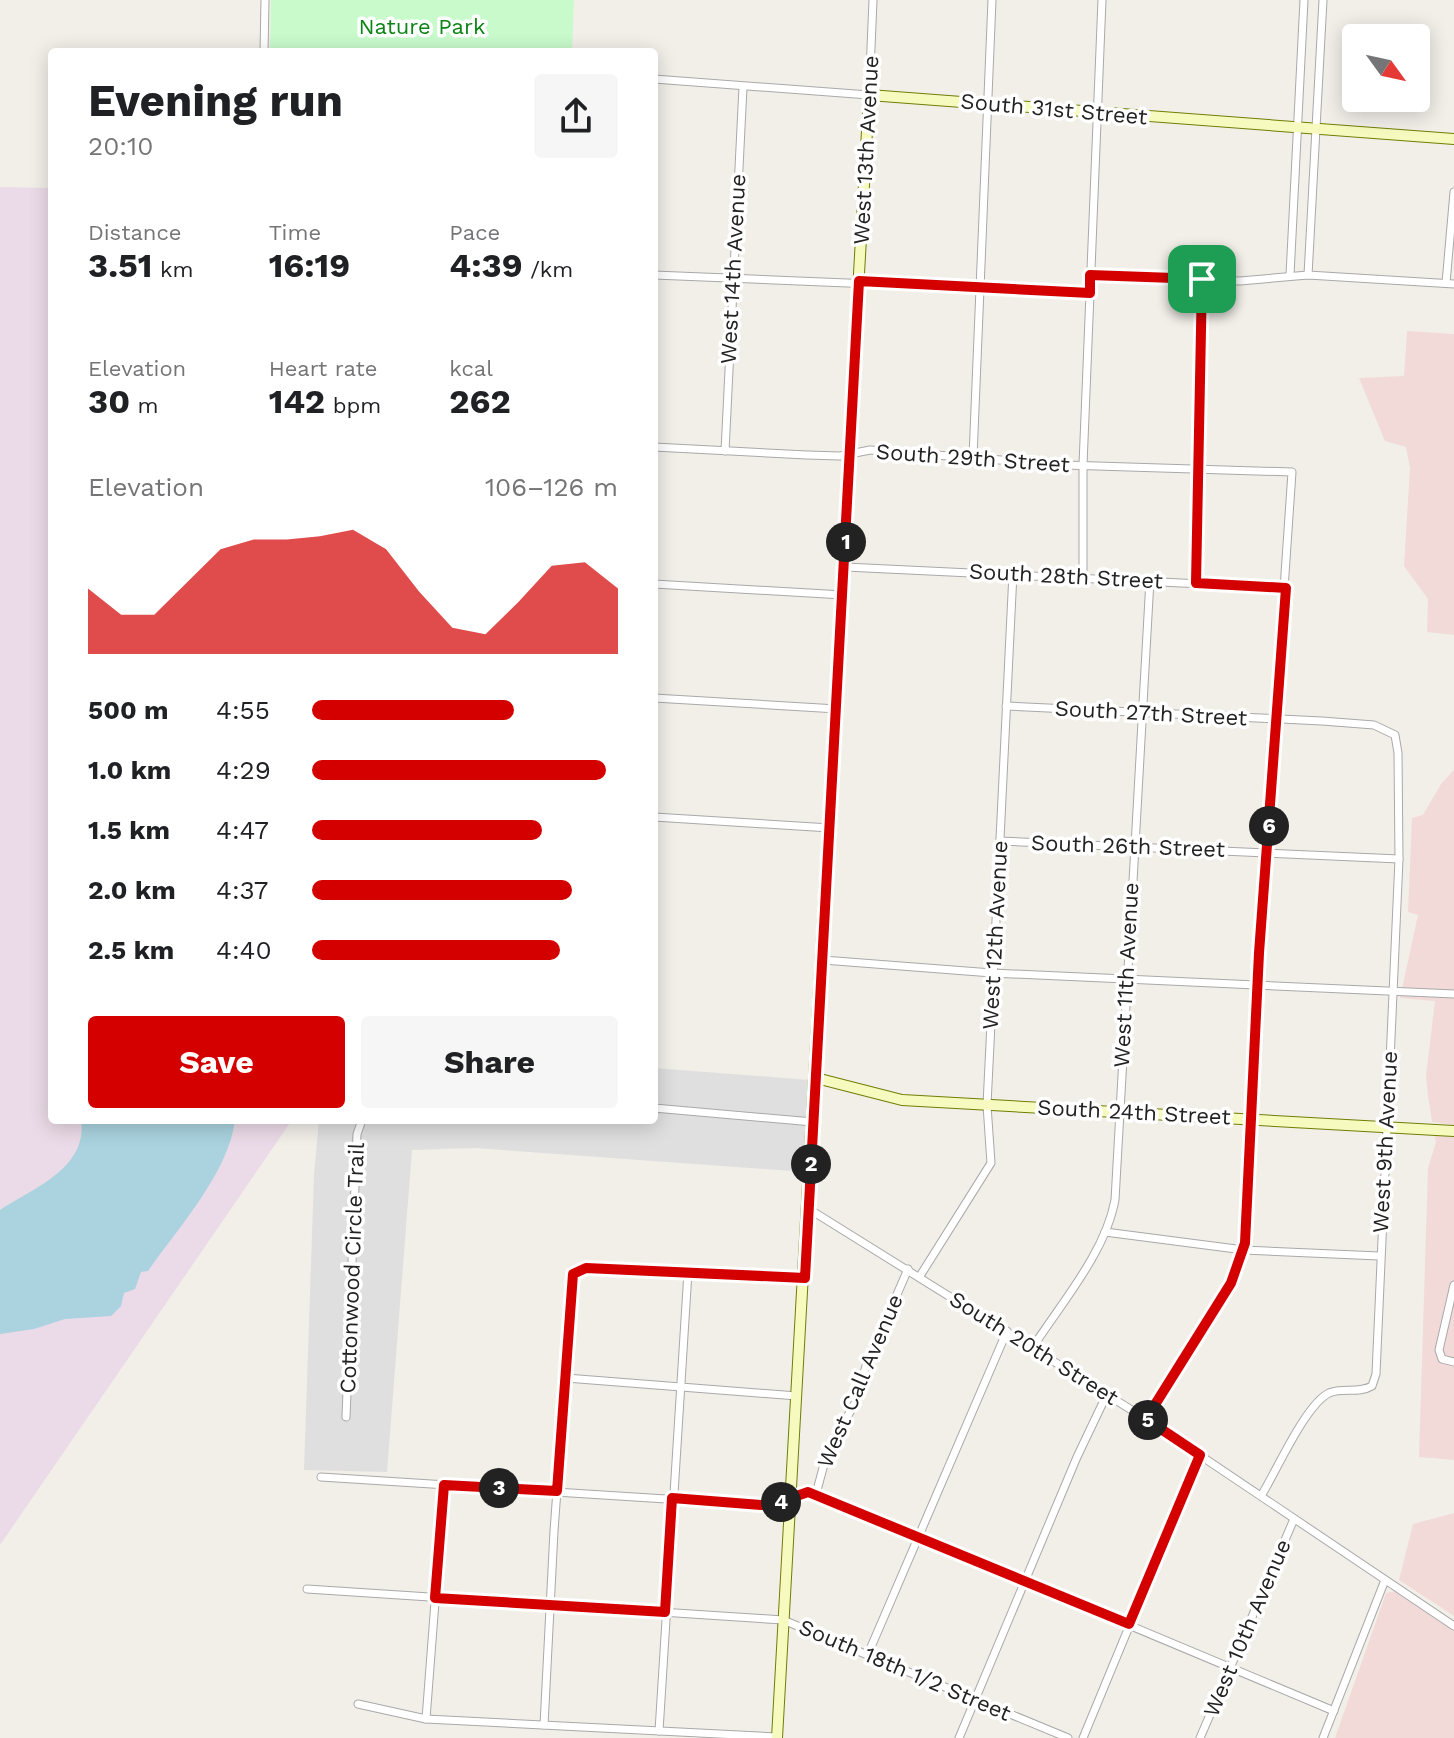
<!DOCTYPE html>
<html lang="en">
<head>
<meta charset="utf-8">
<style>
  body { margin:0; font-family:"Work Sans",sans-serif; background:#f6f6f6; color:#202124; height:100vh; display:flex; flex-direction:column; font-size:30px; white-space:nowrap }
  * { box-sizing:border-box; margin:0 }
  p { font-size:26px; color:#757577 }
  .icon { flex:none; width:44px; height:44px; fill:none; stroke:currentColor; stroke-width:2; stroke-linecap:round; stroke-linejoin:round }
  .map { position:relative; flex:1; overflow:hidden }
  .side { position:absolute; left:48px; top:48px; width:610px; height:1076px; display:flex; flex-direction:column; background:#fff; border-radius:8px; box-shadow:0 4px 20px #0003 }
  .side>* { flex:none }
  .needle { width:52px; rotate:123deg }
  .controls { position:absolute; left:1342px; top:24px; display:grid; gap:16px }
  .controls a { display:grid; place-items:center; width:88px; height:88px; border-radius:8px; background:#fff; box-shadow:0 4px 20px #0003; font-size:40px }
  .pin { position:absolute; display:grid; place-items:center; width:68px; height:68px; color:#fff; margin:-34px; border-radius:16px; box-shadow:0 4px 12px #0006 }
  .km { position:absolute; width:40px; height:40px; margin:-20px; border-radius:50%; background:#222; color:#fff; font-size:22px; line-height:40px; text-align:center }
  .round { display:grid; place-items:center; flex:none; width:84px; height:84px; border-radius:8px; background:#f6f6f6 }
  .head { display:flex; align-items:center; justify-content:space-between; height:136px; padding:0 40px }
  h1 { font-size:44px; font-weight:700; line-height:60px }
  .figures { display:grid; grid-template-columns:repeat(3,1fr); gap:12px; height:136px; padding:8px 40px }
  .figures div { display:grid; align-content:center }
  .figures b { font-size:34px; font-weight:700 }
  .figures small { font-size:22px; font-weight:400 }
  .figures p { font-size:22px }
  .chart { height:224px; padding:16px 40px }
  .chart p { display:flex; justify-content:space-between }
  .chart svg { width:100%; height:144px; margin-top:8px; fill:#d40000; opacity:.7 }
  .button { display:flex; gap:16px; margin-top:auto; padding:16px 40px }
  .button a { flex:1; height:92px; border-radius:8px; background:#d40000; color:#fff; font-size:32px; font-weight:700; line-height:92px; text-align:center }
  .button a+a { background:#f6f6f6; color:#202124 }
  ul { padding:0 40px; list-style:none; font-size:26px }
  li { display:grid; grid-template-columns:128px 96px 1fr; align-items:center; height:60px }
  li i { height:20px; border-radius:10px; background:#d40000 }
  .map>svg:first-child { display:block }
</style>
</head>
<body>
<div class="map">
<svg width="1454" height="1738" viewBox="0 0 1454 1738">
  <rect width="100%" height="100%" fill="#f2efe9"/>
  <path fill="#e0dfdf" d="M654,1068l155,12 -4,92 -330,-24 -63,2 -25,322 -83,-2 10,-295 5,-55h335z"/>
  <g fill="#f2dad9">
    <path d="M1407,331l47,3v301l-27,-3 1,-33 -24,-33 6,-98 -4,-21 -21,-6 -26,-63 45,-2z"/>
    <path d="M1454,770v355l-22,-3 -4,-26 -2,-20 9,-75 -35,-3 18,-83 -10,-3 4,-94 11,-3 18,-31z"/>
    <path d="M1433,1130l21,4v326l-35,-3 9,-289 8,-26z"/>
    <path d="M1454,1513v103l-55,-36 14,-56z"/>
    <path d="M1396,1591l58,39v108h-119l51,-145z"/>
  </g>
  <path fill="#ebdbe8" d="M0,187l52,1v932h240l-292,425z"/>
  <path fill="#c8facc" d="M271,0h303l-2,52h-302z"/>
  <path fill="#aad3df" d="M81,1120h154c-6,52 -57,108 -87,151l-7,1 -6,17 -11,4 -3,13 -10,10 -46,3 -31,10 -34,5v-124c34,-22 88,-42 81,-90z"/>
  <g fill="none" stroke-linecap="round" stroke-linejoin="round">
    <defs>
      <g id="street">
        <path d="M264,52l1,-52"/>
        <path d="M654,79l215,16 4,-95"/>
        <path d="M654,275l436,18"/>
        <path d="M1090,275l150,6 68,-6 146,9"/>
        <path d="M1290,275l14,-275"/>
        <path d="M1308,275l15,-275"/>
        <path d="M1446,283l8,-91"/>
        <path d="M654,447l153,8 33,1 30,-6 195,15 227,7 -33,481 -14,290 -14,40 -85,136"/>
        <path d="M725,451l18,-364"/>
        <path d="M973,457l19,-457"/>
        <path d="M845,567l441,21"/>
        <path d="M1083,576v-111l19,-465"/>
        <path d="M1196,583l6,-304"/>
        <path d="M654,584l189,11"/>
        <path d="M654,698l183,11"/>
        <path d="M1006,706l316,15 52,4 21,10 3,18 1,106 -23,515 -4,12c-14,8 -29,1 -43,7 -24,12 -53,79 -68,103"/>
        <path d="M654,817l176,11"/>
        <path d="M1000,841l399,18"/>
        <path d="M823,960l169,13 462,21"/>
        <path d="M654,1108l159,14"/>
        <path d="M809,1209l337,210 308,207"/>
        <path d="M1105,1232l139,18 135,6"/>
        <path d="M920,1276l71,-113 -4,-58 26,-532"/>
        <path d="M1454,1285l-15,65 3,9 12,3"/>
        <path d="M1033,1347c29,-45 72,-94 82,-147l35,-620"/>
        <path d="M566,1378l231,18"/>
        <path d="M346,1417l11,-283 5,-14"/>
        <path d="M321,1477l440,28c18,-1 36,-15 55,-11l518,217"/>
        <path d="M816,1494l11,-41 28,-50 11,-37 42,-97"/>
        <path d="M307,1589l476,31 285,118"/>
        <path d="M868,1654l139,-323"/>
        <path d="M358,1704l68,15 351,18"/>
        <path d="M426,1719l18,-234"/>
        <path d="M544,1725l10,-194 19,-257 13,-6 219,10"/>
        <path d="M659,1731l29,-459"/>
        <path d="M959,1738l118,-281 30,-63"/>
        <path d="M1083,1738l117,-283"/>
        <path d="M1200,1738l94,-219"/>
        <path d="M1323,1738l62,-158"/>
      </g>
      <g id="secondary">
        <path d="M816,1078l86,22 552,31"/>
        <path d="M777,1738l92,-1643 585,44"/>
      </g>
    </defs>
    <use href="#street" stroke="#a9a9a9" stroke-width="9"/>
    <use href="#secondary" stroke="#707d05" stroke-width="12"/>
    <use href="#street" stroke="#fff" stroke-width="7"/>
    <use href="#secondary" stroke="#f7fabf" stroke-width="10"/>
  </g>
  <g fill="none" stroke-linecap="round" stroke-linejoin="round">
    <defs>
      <path id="route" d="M1090,275l112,4 -6,304 90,5 -27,365 -14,290 -14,40 -85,136 54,36 -71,169 -321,-132 -34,12 -13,1 -89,-7 -7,114 -230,-14 9,-113 113,6 16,-217 13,-6 219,10 54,-997 231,12z"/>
    </defs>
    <use href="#route" stroke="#fff" stroke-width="16"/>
    <use href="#route" stroke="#d40000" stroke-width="10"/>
  </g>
  <g text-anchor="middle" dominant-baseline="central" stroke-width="7" stroke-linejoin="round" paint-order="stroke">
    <g font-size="22" fill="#0c8416" stroke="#fff">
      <text x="422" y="26">Nature Park</text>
    </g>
    <g font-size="22" fill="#222" stroke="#fff">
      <text transform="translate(1054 109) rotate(5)">South 31st Street</text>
      <text transform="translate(866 150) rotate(-87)">West 13th Avenue</text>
      <text transform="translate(733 269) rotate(-87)">West 14th Avenue</text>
      <text transform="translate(973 458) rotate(4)">South 29th Street</text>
      <text transform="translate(1066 576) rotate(3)">South 28th Street</text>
      <text transform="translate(1151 713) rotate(3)">South 27th Street</text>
      <text transform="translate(1128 846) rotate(2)">South 26th Street</text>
      <text transform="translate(995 935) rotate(-87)">West 12th Avenue</text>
      <text transform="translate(1126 975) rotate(-87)">West 11th Avenue</text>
      <text transform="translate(1134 1112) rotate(3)">South 24th Street</text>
      <text transform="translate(1385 1142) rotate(-87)">West 9th Avenue</text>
      <text transform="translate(352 1268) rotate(-88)">Cottonwood Circle Trail</text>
      <text transform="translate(1034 1348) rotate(32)">South 20th Street</text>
      <text transform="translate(860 1381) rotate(-67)">West Call Avenue</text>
      <text transform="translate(1247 1628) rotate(-67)">West 10th Avenue</text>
      <text transform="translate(905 1670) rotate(23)">South 18th 1/2 Street</text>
    </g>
  </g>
</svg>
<div class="controls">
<a><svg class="needle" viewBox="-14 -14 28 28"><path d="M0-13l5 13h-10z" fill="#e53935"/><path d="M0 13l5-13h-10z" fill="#757577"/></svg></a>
</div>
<div class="pin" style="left:1202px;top:279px;background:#1e9e55"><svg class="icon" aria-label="arrive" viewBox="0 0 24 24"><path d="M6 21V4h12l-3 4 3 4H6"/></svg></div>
<b class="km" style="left:846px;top:542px">1</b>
<b class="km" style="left:811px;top:1164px">2</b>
<b class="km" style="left:499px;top:1488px">3</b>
<b class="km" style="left:781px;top:1502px">4</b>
<b class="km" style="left:1148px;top:1420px">5</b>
<b class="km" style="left:1269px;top:826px">6</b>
<section class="side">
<div class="head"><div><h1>Evening run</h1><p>20:10</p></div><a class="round"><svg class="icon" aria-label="share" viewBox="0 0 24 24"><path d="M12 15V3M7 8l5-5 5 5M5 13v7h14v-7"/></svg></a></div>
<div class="figures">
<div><p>Distance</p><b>3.51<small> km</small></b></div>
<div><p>Time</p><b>16:19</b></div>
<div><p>Pace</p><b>4:39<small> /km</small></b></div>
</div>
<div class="figures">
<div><p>Elevation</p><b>30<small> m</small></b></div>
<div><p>Heart rate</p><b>142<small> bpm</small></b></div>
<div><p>kcal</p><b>262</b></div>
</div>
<div class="chart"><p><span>Elevation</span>106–126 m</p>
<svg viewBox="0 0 160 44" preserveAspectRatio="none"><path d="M0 44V24L10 32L20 32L30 22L40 12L50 9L60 9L70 8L80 6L90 12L100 25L110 36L120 38L130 28L140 17L150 16L160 24V44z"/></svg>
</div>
<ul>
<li><b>500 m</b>4:55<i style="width:66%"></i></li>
<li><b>1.0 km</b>4:29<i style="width:96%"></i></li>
<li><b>1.5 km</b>4:47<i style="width:75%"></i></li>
<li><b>2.0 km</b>4:37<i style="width:85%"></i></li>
<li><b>2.5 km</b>4:40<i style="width:81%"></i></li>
</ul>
<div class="button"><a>Save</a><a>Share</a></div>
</section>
</div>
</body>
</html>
